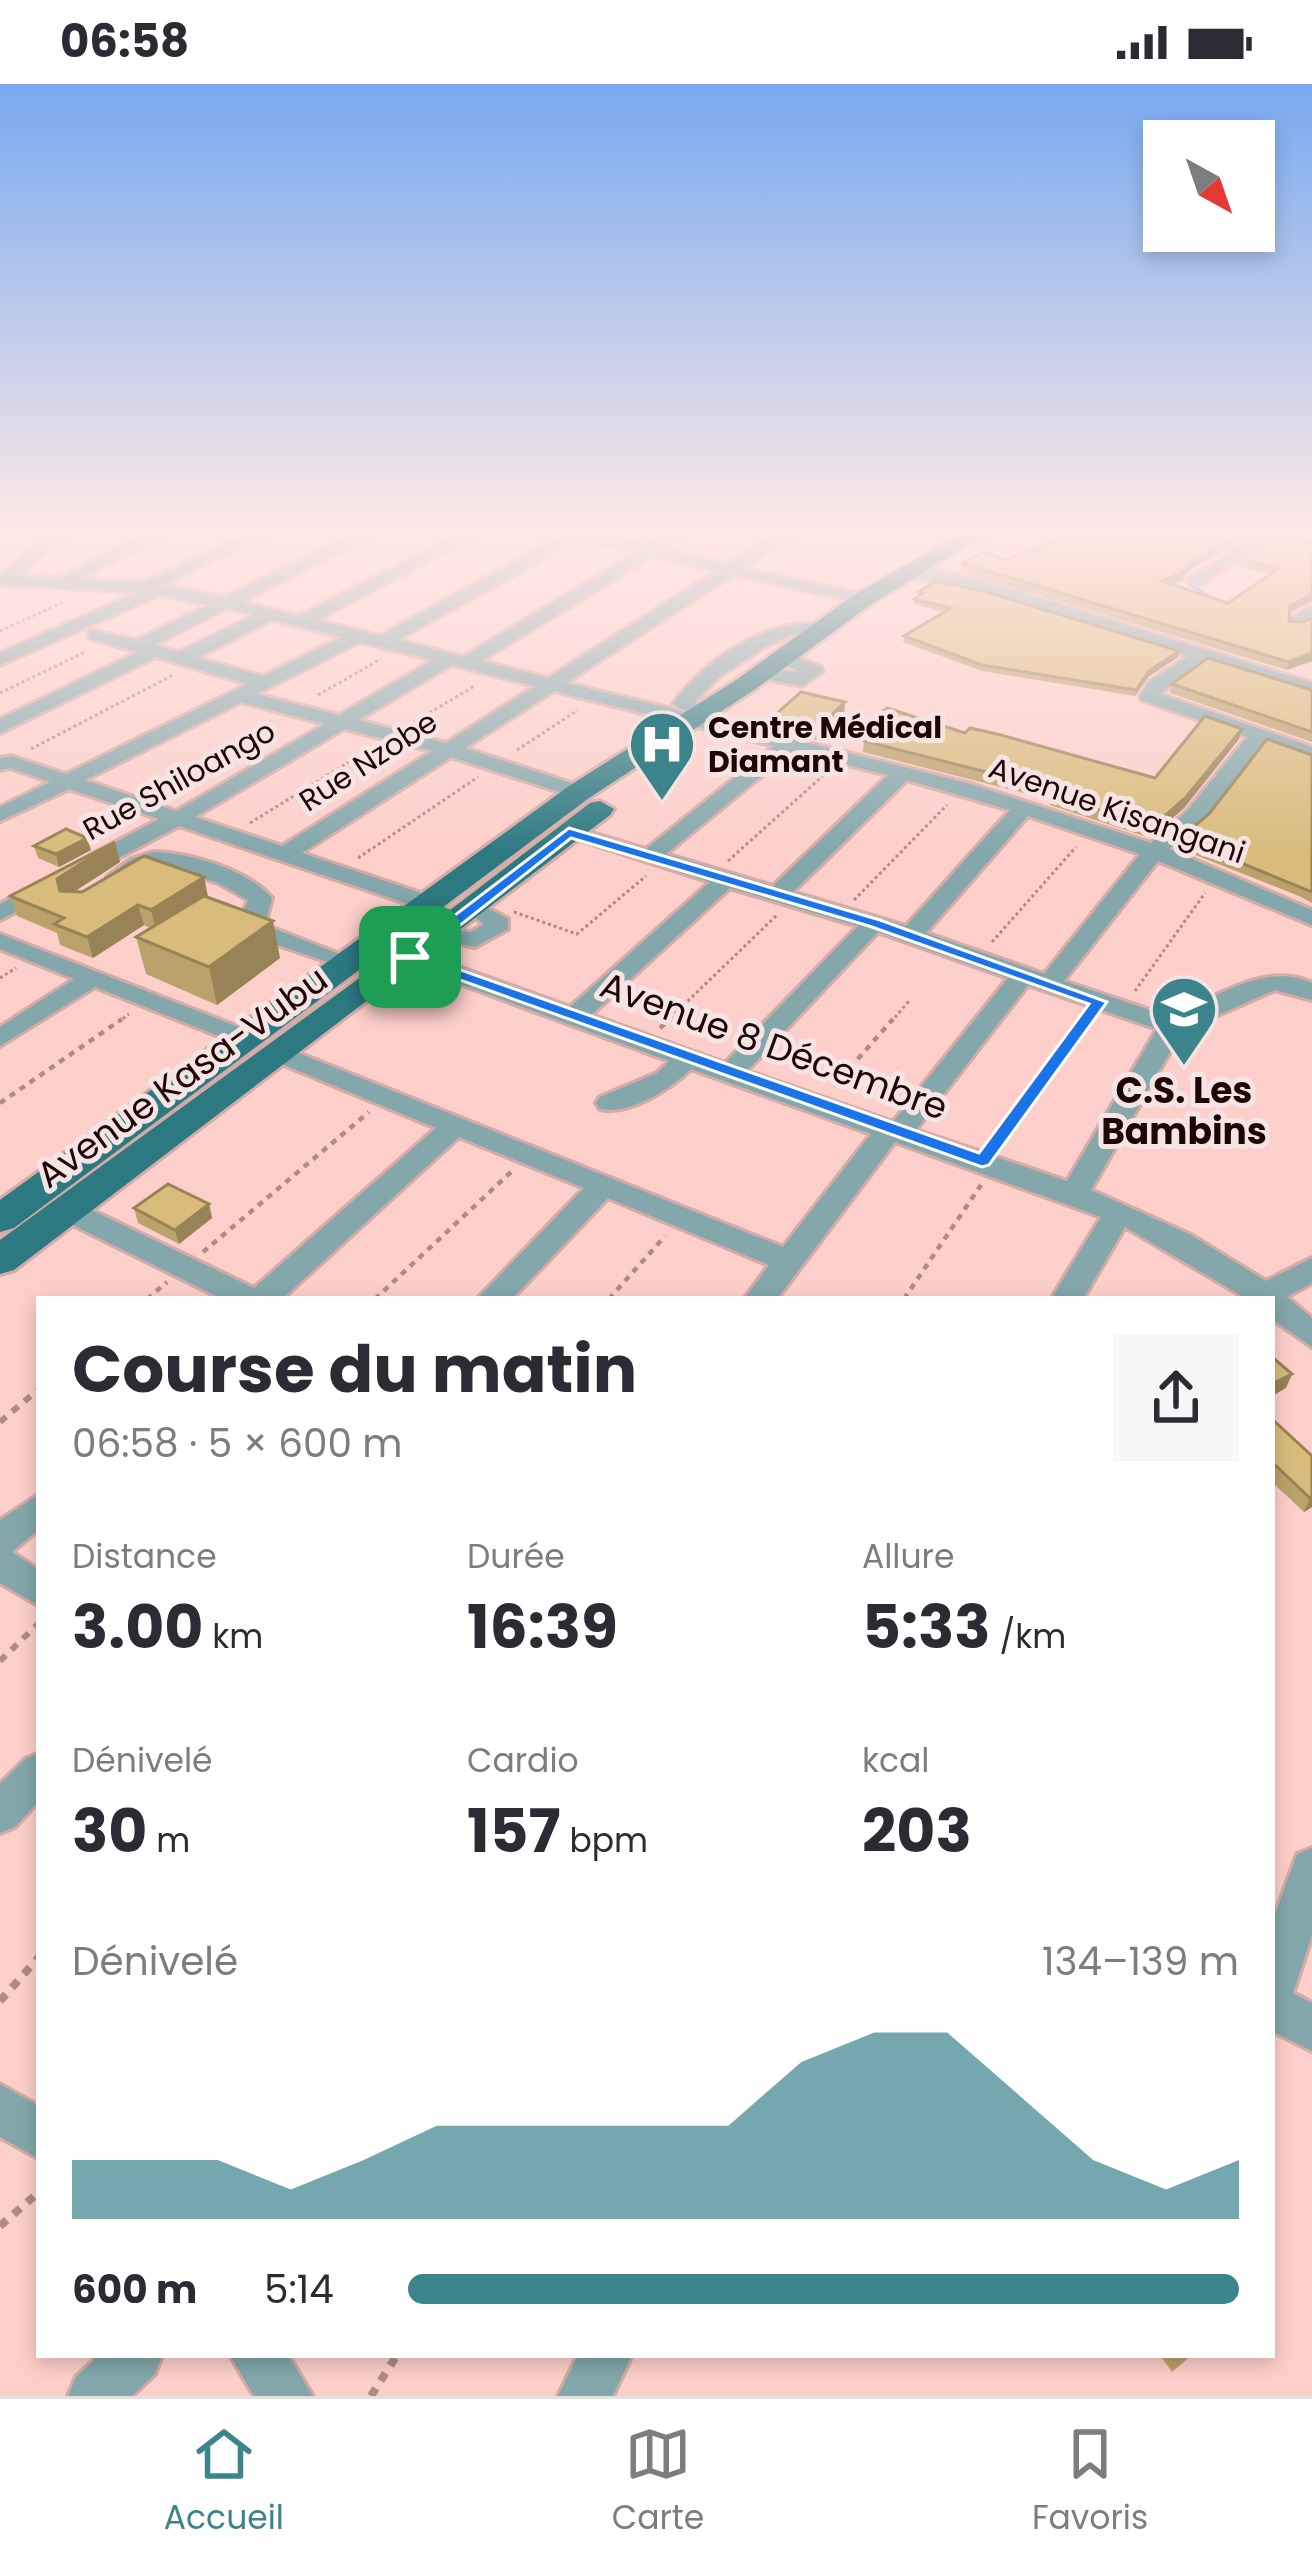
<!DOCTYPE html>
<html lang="fr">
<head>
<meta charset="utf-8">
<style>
  body { margin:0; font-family:Poppins,sans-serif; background:#f7f7f7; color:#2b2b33; height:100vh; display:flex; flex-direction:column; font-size:45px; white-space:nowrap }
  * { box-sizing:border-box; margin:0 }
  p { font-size:39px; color:#7c7c81 }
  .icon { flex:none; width:66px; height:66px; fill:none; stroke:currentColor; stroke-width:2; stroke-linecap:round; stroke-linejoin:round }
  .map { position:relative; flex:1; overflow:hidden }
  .side { position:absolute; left:36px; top:1212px; width:1239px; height:1062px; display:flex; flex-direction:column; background:#fff; border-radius:0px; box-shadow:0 6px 18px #0003 }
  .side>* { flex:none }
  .needle { width:78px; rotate:140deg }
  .controls { position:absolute; left:1143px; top:36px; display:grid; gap:24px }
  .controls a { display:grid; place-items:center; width:132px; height:132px; border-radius:0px; background:#fff; box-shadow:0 6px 18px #0003; font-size:60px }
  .pin { position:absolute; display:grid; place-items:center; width:102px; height:102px; color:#fff; margin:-51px; border-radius:24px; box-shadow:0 6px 18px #0006 }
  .round { display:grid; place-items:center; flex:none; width:126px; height:126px; border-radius:0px; background:#f7f7f7 }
  .summary { display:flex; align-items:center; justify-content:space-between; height:204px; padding:0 36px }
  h1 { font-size:66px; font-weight:700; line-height:90px }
  .metrics { display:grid; grid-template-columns:repeat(3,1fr); gap:18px; height:204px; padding:12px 36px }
  .metrics div { display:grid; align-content:center }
  .metrics b { font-size:60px; font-weight:700 }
  .metrics small { font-size:33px; font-weight:400 }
  .metrics p { font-size:33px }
  .chart { height:336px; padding:24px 36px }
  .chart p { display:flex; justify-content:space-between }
  .chart svg { width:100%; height:216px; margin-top:12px; fill:#3c848c; opacity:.7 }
  ul { padding:0 36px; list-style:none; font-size:39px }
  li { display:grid; grid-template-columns:192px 144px 1fr; align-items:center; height:90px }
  li i { height:30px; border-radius:15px; background:#3c848c }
  .status { display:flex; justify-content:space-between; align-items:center; height:84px; padding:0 60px; background:#fff; direction:ltr }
  .status svg { height:33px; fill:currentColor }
  .dock { display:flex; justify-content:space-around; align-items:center; height:168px; border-top:3px solid #e1e1e2; background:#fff; font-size:33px; color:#7c7c81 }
  .dock a { display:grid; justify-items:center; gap:6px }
  .dock .on { color:#3c848c }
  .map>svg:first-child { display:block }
</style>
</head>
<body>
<div class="status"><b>06:58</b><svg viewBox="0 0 49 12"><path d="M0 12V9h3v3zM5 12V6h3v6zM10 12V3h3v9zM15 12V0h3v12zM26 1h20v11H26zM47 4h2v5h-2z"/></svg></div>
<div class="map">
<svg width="1312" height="2312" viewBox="0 0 1312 2312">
  <rect width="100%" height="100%" fill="#fdcfca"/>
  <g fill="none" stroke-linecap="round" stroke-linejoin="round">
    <g stroke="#6d98fc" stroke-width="4.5">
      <path d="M1051,446l28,8"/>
      <path d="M1177,491l37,26"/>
    </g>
    <defs>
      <g id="minor">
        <path d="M52,446h17l-49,46 38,2 96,-48h21l-94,49 62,3 113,-52h21l-114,55 61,12 138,-67h21l-141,72 57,14 168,-86h20l-170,90 63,16 183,-101 -10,-5h39l56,15 26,-15h19l-29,19 64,15 53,-34h19l-56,38 124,28v8l-135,-29 -167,108 123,30 -16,-9c32,-45 97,-88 154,-79v8l-37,2 -25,12 -46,30 -25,25 17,9 -9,5 269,68 180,59 36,-32 60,-74 -105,-37 -2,-4 10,-15 38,-25 -205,-64 -81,-16v-6l32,-1 61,15 317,99v12l-107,-34 -45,33 152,53v13l-49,-17 -60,78 -34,28 143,61v15l-154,-64 -94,120 107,36c43,-19 95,-56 141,-34v17l-37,-10 -93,41 -91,159 100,45 75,46 46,-23v25l-25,14 25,21v29l-40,-28v-20h-25l-122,-72 -42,72h-32l50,-82 -206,-75 -118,157h-33l25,-34 -161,-67 -96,101h-35l107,-111 -125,-51 -177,162h-60l-165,-82 -5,-7 5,-7h20l177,85 182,-160 -164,-68 -4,-6 4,-6 9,-2 502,201 88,-113 -180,-65c-19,19 -63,47 -91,40l-4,-6 4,-6 57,-24 12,-12 -304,-112v-10h16l189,68 140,-125 -152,-49 11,-7 77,23 128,-103 -220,-55 -89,57 121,40v8h-14l-121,-39 -149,96 134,45v10h-16l-241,-82 -179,94v-16l159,-85 -90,-30 -69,32v-14l50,-25 -40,-14 -10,2v-12l11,-2 55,18 182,-90 -92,-27 -156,76v-14l138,-67 -49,-14v-8l47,10 73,-35 -49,-10 -160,70v-12l139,-61 -139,-7v-10zM579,455l58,13 -174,105 -65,-17zM653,472l63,15 -168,107 -67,-17zM228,524l26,7 -75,37 -25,-7zM272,536l70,17 -79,39 -66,-18zM360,558l73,18 -94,55 -83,-21zM452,581l83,21 -89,57 -88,-23zM241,618l84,22 -149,87 -91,-31zM344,645l88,22 -150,95 -87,-29zM792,667l96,24 -115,111 -107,-32zM907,696l103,30 -104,116 -113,-34zM1028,732l112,38 -96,120 -118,-41zM730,804l128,38 -133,137 -134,-48zM878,848l130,46 -115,144 -146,-51zM1028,901l129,44 -90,152 -151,-51z"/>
        <path d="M1265,446h19l-83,54 -14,-4z"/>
        <path d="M1312,522v13l-10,7h-12v-8z"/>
        <path d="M784,568l37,15 2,4 -21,15 -48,-9v-8l47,3 -23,-11v-8z"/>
        <path d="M153,768c37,1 94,17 119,46l-7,27 95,37 -12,7 -102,-35 -6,-14 8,-20 -30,-17 -55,-17h-12l-33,18 -11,-7 24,-18z"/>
        <path d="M473,816l35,19v10l-33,18 -43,-9v-10l39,4 13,-8 -23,-17z"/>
        <path d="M0,850l254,99 4,5 -13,8 -9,-3 -141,-56 -95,59v-19l74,-48 -74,-30z"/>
        <path d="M39,1410v35l-27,23 27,18v36l-39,-23v-63z"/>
        <path d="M39,1669v48l-24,26 -15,6v-49l25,-25z"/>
        <path d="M1312,1764v87l-19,58 19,10v48l-40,-20v-108l25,-69z"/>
        <path d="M0,2000l39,22v53l-39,-22z"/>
        <path d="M99,2271h63l-7,19 -23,22h-64l8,-19z"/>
        <path d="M230,2271h58l25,41h-59z"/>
        <path d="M578,2271h54l-19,41h-55z"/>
      </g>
      <g id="major">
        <path d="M967,446h25l-122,75 -116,85 -165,108 -575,430 -14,4v-32l569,-414 167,-106 118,-85z"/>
        <path d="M600,717l14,8 -4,6 -596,455 -14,4v-34l398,-290 192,-147z"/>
      </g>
    </defs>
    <use href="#minor" stroke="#d5aba7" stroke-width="6"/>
    <use href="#major" stroke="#d5aba7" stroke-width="6"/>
    <g stroke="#b08a86" stroke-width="3" stroke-dasharray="3 3" stroke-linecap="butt">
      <path d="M0,547l66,-30"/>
      <path d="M0,609l85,-41"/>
      <path d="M318,611l63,-36"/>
      <path d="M414,638l62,-37"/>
      <path d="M31,665l144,-75"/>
      <path d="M517,666l61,-40"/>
      <path d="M151,706l120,-69"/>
      <path d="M250,739l123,-76"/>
      <path d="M358,774l120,-81"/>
      <path d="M728,777l98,-88"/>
      <path d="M854,816l93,-95"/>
      <path d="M514,828l63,22 69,-58"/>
      <path d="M992,858l84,-95"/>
      <path d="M0,894l16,-10"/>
      <path d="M1135,907l70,-98"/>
      <path d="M118,938l11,-8"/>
      <path d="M666,938l111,-107"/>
      <path d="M891,938l19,-22"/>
      <path d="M1084,938l4,-6"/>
    </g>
    <g stroke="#b08a86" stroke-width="4.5" stroke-dasharray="6 6" stroke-linecap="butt">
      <path d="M660,944l10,-9"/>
      <path d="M834,1002l59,-67"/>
      <path d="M0,1019l122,-84"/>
      <path d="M996,1059l90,-124"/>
      <path d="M203,1168l166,-140"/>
      <path d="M147,1215l20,-17"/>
      <path d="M375,1215l136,-127"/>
      <path d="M609,1215l56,-63"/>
      <path d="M904,1215l77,-114"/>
    </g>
    <g stroke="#b08a86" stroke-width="6" stroke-dasharray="8 8" stroke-linecap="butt">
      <path d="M0,1338l39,-33"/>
      <path d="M0,1577l39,-38"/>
    </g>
    <g stroke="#b08a86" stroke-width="8" stroke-dasharray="9 9" stroke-linecap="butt">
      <path d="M0,1917l39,-44"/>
      <path d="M0,2142l39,-34"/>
      <path d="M371,2312l26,-41"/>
    </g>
    <use href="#minor" fill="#83a7ab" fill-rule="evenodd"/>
    <use href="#major" fill="#2c7982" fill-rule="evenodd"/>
  </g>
  <g fill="#bba16b">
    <path d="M1086,446h35l-5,5 1,2 18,1 9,-8h107l-1,5 -63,37 -8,10 -7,2 56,19 41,-28 -31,-9 2,-8 72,-15v60l-2,-1 -20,11 -1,8 15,1 8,-4v43l-25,9 -327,-99 2,-8 42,-3z"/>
    <path d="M1297,446h15v6z"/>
    <path d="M919,508l260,59 -1,6 -30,20 -13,19 -153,-25 -79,-29 1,-6 40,-24 -31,-8 1,-5 5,-3z"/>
    <path d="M1172,600l140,6v52l-142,-49z"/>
    <path d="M844,630l-28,26 -43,-11v-12z"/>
    <path d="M869,638l96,11 190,45 87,-49 -3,10 -55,69 -34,30 -100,-33 1,-5 -188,-48 1,-11 8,-7 -4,-1z"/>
    <path d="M1312,671v148l-13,-7 -121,-48 2,-10z"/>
    <path d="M115,758l5,20 -45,29 129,-14 4,20 72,61 -63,47 -71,-31 -10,-37 14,-9 -6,-3 -51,33 -33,-13 -3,-12 -40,-17 -7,-20z"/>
    <path d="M34,762l57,4 -32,17 -21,-9z"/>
    <path d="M209,1120l3,14 -33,26 -41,-21 -4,-15z"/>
    <path d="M1272,1335l40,37v51l-8,5 -32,-30z"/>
    <path d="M1160,2271h32l-20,17z"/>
  </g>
  <g fill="#988357">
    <path d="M1246,446h5l-1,5 -63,37 -8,10 -19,7 1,-8z"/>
    <path d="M1312,510l-2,8 -22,12 2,-8z"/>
    <path d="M1179,567l-1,6 -30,20 -13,19 1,-6 13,-19z"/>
    <path d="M1312,569v8l-25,9 2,-8z"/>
    <path d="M845,618l-1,12 -28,26 1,-12z"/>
    <path d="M1242,645l-3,10 -55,69 -34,30 2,-11z"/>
    <path d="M87,754l4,12 -32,17 -3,-13z"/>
    <path d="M115,758l5,20 -57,37 -6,-20z"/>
    <path d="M204,793l4,20 -52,33 -5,-20z"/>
    <path d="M138,821l6,20 -51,33 -6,-21z"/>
    <path d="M273,837l7,37 -63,47 -8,-38z"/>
    <path d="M209,1120l3,14 -33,26 -4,-14z"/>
    <path d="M1292,1290l-6,14 -14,8v-12z"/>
    <path d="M1312,1413v10l-8,5 6,-14z"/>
  </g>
  <g fill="#d9bb7c" stroke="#988357" stroke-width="3">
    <path d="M1087,446h28l2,7 18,1 9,-8h102l-58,34 -8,10 -19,7 67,22 50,-34 -38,-11 35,-22 37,7v51l-22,12 -1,15 15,1 8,-4v35l-23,9 -327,-99 23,-11 19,8z"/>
    <path d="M936,497l47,10 196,60 -30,20 -13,19 -154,-25 -78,-29 47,-28 -37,-9 9,-6 -4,-1z"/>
    <path d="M1208,574l104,32v42l-140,-48z"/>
    <path d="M801,608l44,10 -28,26 -44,-11z"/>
    <path d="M887,624l78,25 5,-5 31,7 154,43 50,-62 37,13 -56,68 -34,30 -100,-32 5,-5 -193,-49 16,-16 -11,-3z"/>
    <path d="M1267,655l45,16v137l-132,-54 29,-24z"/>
    <path d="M66,745l21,9 -31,16 -22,-8z"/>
    <path d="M115,758l-58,37 3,12 22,1 62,-36 60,21 -53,33 -13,-5 -51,32 -33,-13 10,-6 -54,-22z"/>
    <path d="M204,812l69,25 -64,46 -73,-30z"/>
    <path d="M168,1100l41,20 -34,26 -41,-22z"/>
    <path d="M1272,1273l20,17 -20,10z"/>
    <path d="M1272,1335l40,37v41l-2,1 -38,-36z"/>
  </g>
  <linearGradient id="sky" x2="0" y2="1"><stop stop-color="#77a9f0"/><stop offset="0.58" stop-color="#fee9e7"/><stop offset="1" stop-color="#fee9e7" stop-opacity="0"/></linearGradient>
  <rect width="1312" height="770" fill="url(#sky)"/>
  <path fill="#1a73e8" stroke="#fff" stroke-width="3" fill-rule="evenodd" d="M569,744l311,92 227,82 -118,163 -7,2 -578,-207v-6zM571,754l298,88 220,78 -110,149 -558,-197z"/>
  <defs>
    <symbol id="hospital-pin" viewBox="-11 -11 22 30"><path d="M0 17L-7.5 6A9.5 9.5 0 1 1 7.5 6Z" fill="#3c848c" stroke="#f4e4e3"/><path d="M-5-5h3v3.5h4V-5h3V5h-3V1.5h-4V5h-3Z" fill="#fff"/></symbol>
    <symbol id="school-pin" viewBox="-11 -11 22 30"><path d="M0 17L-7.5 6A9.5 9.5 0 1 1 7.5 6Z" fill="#3c848c" stroke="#f4e4e3"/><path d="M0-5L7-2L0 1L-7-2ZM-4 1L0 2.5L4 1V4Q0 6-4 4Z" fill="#fff"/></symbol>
  </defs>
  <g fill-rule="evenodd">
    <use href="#hospital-pin" x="624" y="622" width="76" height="104"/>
    <use href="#school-pin" x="1146" y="887" width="76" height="104"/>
  </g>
  <g text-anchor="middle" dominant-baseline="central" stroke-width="10" stroke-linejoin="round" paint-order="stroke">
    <g font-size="30" font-weight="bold" fill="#1f0606" stroke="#f4e4e3" text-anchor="start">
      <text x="708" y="643">Centre Médical<tspan x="708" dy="34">Diamant</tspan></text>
    </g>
    <g font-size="30" fill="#1f0606" stroke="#f4e4e3">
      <text transform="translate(368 677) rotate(-33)">Rue Nzobe</text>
      <text transform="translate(179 696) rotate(-29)">Rue Shiloango</text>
      <text transform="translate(1117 726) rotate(19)">Avenue Kisangani</text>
    </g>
    <g font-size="36" fill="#1f0606" stroke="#f4e4e3">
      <text transform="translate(774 962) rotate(20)">Avenue 8 Décembre</text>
      <text transform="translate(182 993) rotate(-36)">Avenue Kasa-Vubu</text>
    </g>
    <g font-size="36" font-weight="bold" fill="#1f0606" stroke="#f4e4e3">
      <text x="1184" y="1006">C.S. Les<tspan x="1184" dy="41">Bambins</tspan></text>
    </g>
  </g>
</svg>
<div class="controls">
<a><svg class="needle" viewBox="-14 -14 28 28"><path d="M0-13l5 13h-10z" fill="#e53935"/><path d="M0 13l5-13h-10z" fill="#7c7c81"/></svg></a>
</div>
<div class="pin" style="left:410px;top:873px;background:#1e9e55"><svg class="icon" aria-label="arrive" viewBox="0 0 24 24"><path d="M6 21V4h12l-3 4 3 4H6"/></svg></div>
<section class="side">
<div class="summary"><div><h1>Course du matin</h1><p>06:58 · 5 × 600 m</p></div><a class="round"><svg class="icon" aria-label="share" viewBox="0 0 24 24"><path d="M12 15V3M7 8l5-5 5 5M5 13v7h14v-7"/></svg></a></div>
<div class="metrics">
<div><p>Distance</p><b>3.00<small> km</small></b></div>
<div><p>Durée</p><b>16:39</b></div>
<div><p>Allure</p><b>5:33<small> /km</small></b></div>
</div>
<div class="metrics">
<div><p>Dénivelé</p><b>30<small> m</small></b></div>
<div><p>Cardio</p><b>157<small> bpm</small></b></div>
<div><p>kcal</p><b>203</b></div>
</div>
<div class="chart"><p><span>Dénivelé</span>134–139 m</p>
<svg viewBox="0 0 160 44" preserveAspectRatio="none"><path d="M0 44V32L10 32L20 32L30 38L40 32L50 25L60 25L70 25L80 25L90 25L100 12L110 6L120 6L130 19L140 32L150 38L160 32V44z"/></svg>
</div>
<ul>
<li><b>600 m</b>5:14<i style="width:100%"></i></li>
</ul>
</section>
</div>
<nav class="dock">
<a class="on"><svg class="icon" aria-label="home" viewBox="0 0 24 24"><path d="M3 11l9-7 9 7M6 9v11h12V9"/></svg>Accueil</a>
<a><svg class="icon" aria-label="map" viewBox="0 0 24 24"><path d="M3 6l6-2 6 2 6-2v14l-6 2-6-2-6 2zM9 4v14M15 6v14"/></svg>Carte</a>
<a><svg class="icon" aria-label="saved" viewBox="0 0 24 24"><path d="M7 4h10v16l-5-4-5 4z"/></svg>Favoris</a>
</nav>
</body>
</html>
